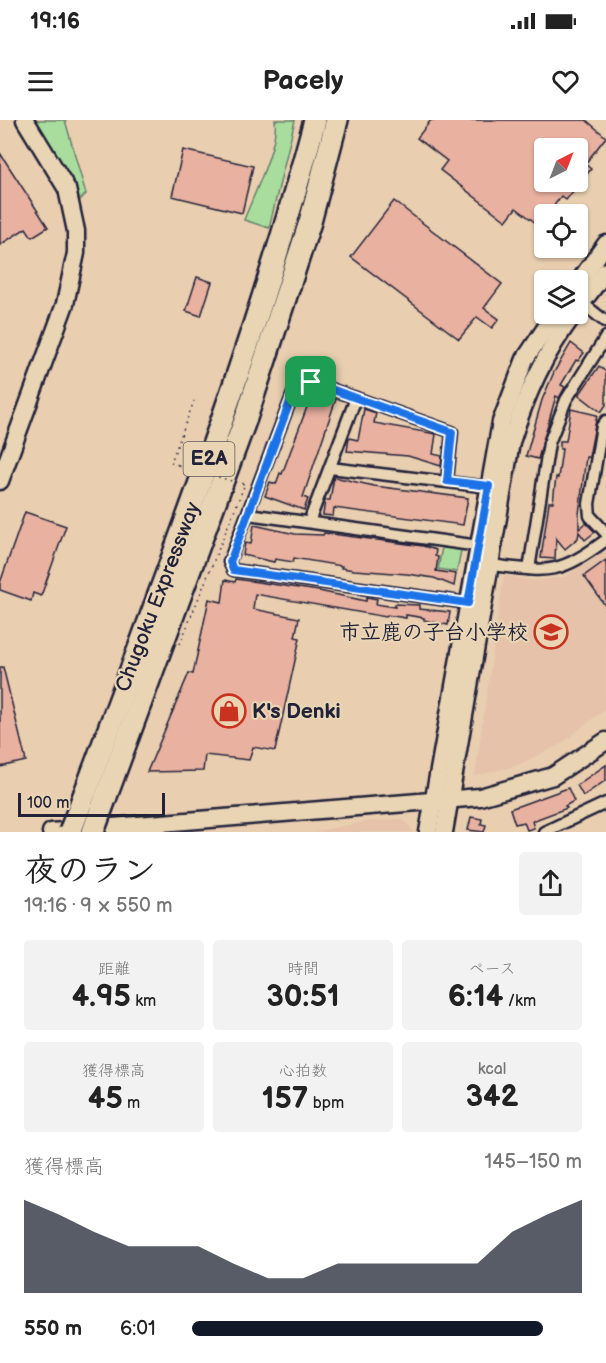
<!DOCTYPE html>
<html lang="ja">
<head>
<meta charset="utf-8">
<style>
  body { margin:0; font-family:"Balsamiq Sans","Klee One",sans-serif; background:#f2f2f2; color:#222; height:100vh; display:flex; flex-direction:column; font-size:22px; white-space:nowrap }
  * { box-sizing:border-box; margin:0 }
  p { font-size:20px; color:#767676 }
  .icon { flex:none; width:33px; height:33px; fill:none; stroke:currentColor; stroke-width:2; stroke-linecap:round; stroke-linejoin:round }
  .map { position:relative; height:712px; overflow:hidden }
  .sheet { display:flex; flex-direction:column; background:#fff; flex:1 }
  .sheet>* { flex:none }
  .needle { width:39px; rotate:42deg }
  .fabs { position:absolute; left:534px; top:18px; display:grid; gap:12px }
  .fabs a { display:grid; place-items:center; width:54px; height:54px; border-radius:6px; background:#fff; box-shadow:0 2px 4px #0004; font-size:30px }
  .scale { position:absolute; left:18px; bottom:15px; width:147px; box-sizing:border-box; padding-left:6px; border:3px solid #22223b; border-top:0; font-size:16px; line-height:21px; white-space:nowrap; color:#22223b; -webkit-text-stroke:4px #e9d5b4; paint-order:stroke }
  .pin { position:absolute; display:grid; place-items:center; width:51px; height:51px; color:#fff; margin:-26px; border-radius:12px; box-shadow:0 3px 9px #0006 }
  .round { display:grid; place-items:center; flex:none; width:63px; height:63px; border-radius:6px; background:#f2f2f2 }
  .headline { display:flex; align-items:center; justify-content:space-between; height:102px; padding:0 24px }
  h1 { font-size:33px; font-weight:700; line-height:45px }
  .figures { display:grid; grid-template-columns:repeat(3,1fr); gap:9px; height:102px; padding:6px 24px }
  .figures div { display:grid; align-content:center; border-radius:6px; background:#f2f2f2; text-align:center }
  .figures b { font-size:30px; font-weight:700 }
  .figures small { font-size:16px; font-weight:400 }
  .figures p { font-size:16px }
  .chart { height:168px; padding:12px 24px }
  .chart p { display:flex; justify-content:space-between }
  .chart svg { width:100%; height:108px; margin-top:6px; fill:#111827; opacity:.7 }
  ul { padding:0 24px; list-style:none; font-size:20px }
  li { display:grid; grid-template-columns:96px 72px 1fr; align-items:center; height:45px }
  li i { height:15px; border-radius:8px; background:#111827 }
  .status { display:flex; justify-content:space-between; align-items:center; height:42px; padding:0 30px; background:#fff; direction:ltr }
  .status svg { height:16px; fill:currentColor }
  header { display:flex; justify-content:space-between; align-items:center; height:78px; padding:0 24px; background:#fff; font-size:27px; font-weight:700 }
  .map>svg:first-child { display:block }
</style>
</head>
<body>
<div class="status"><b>19:16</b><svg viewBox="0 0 49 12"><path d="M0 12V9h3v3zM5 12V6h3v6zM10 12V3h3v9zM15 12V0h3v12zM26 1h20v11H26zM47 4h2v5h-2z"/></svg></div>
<header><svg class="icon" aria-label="menu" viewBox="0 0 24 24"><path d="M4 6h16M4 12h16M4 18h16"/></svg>Pacely<svg class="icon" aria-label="heart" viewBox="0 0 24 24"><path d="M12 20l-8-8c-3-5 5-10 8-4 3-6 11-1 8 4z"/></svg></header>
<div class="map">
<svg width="606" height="712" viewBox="0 0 606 712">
  <rect width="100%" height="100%" fill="#e9ceb0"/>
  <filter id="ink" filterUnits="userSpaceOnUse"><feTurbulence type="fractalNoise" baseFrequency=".0167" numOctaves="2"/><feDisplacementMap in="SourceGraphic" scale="12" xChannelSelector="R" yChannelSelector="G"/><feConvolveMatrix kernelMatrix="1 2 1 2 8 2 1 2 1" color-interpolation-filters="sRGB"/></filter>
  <g filter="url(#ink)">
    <g fill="#e5c2a9">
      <path d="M606,428v160l-45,36 -43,21 -43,11 29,-201 30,6 30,-4 27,-16z"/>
      <path d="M403,699l11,13h-100l50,-10z"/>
    </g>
    <g fill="#a9dd9e" stroke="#66806c" stroke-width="1.5">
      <path d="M31,0h34l21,74 -10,10z"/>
      <path d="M275,0h20l-26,108 -25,-8c9,-24 35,-76 31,-100z"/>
      <path d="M442,427l19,3 -4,22 -19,-3z"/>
    </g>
    <g fill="#e9b1a0" stroke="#22223b" stroke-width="1.5" fill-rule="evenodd">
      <path d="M431,0h155l20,17 -21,27 6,5 -25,31 -5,-4 -13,18h-4l-4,12 -24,-18 -10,13 -66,-51 7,-9 -30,-23zM544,28h34v34h-34z"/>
      <path d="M183,30l70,16 -11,47 -70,-17z"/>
      <path d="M0,33l48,74 -16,10 -6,-9 -26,17z"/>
      <path d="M394,81l108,83 -18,24 15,11 -7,9 -15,-11 -18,22 -108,-82z"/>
      <path d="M197,157l15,5 -11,34 -15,-5z"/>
      <path d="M571,223l13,10 -6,8 -2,-1 -15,25 4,2 -6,11 -3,-2 -18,63 -12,-3 16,-56 12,-28z"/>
      <path d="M599,246l7,6v33l-5,7 -22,-17z"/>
      <path d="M313,271l23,8 -33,98 5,2 -4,11 -39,-14 5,-14 6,2 4,-11 2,1z"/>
      <path d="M364,289l12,4 -2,10 62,11 -3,20 9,2 -1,10 -33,-10 -61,-5 2,-13 9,2z"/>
      <path d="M571,289l26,6 -8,42h-3l-7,57v15l7,-6 9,9 -10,8 -6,-8 -1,6 -13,11 -9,-11 -1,21 -14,-1 8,-56h4l3,-25 2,1 4,-29h-2v-8h6z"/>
      <path d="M334,357l40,9 94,12 -5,27 -129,-17 -1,8 -10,-1 2,-15h5z"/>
      <path d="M25,392l41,14 -25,70 -8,-3 -2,8 -31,-11v-7z"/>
      <path d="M254,405l41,9 28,1 1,-2 99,13 13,4 -1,6 3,1 -2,14 20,3 -2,12 -20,-8 -27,-4 -53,-4 -13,-2 1,-2 -48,-8 -1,4 -18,-3 -1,3 -31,-7 2,-12 6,1z"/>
      <path d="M606,440v47l-22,-31z"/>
      <path d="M236,459l83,12 47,10 1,-4 10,2 -1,5 19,3v-3l24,1v4l31,3 -2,13 -24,-5v-2l-18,-3v3l-19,-3 -1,2 -131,-23 -2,15 46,9 -4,19 5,1 -25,113 -22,-4 -4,13 -44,-5 -2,16 -56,1 42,-99 4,1 16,-75 13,3 3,-22 10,2z"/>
      <path d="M0,547h3l23,94 -26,6z"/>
      <path d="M606,645v15l-23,16 -6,-11z"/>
      <path d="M568,668l6,13 -9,5 2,2 -35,13 2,7 -7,2 -3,-8 -9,2 -5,-15z"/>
      <path d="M471,697l11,2 -1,5 5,1 -2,7 -16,-2z"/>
    </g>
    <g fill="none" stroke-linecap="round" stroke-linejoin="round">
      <defs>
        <g id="street">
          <path d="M582,183l24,19"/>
          <path d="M606,301l-4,5 -13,78 1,12 16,17"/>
          <path d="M330,348l159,19"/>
          <path d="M447,361l5,-49 -141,-50 -17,9 -65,171 4,8 235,33"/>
          <path d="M248,394l231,32"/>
          <path d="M309,402l47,-124"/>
          <path d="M491,445c58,7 66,11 115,-25"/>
          <path d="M529,449l20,-126 17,-43 40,-63"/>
          <path d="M544,712l62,-29"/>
        </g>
        <g id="secondary">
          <path d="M578,163l28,-39"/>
          <path d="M578,188l28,-37"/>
          <path d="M0,361l65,-177 11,-51v-22l-9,-42 -42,-69"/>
          <path d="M51,712l429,-35 73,-21 53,-35"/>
          <path d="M428,712l73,-410 24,-63 30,-45"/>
          <path d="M444,712l67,-390c15,-47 33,-88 63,-128"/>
        </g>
        <g id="highway">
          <path d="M85,673c83,-223 169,-443 230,-673"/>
          <path d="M105,679l141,-381 64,-196 27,-102"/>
        </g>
      </defs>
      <use href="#street" stroke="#22223b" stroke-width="15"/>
      <use href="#secondary" stroke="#22223b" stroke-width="21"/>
      <use href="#highway" stroke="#22223b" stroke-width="26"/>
      <g stroke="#22223b" stroke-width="1.5" stroke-dasharray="1.5 4.5" stroke-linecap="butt">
        <path d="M178,345l-7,-3 23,-61"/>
        <path d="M180,524l65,-160 -6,-1"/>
      </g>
      <use href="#street" stroke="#e9d5b4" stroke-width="10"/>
      <use href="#secondary" stroke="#e9d5b4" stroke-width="16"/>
      <use href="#highway" stroke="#e9d5b4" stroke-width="21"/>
      <defs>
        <g id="highway-bridge">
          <path d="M70,712l15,-39"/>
          <path d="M93,712l12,-33"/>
        </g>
      </defs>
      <use href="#highway-bridge" stroke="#22223b" stroke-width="26" stroke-linecap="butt"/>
      <path stroke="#22223b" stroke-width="1.5" stroke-dasharray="1.5 4.5" stroke-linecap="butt" d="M178,345l57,17"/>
      <use href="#highway-bridge" stroke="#e9d5b4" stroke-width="21"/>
    </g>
  </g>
  <g fill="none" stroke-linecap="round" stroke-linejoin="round" filter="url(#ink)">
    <defs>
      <path id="route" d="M311,262l141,50 -5,49 42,5 -21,117 -235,-33 -3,-8 64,-171z"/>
    </defs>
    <use href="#route" stroke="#fff" stroke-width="12"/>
    <use href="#route" stroke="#1a73e8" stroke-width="8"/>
  </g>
  <defs>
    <symbol id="school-ring" viewBox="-11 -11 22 22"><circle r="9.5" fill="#e9d5b4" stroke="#c8321e" stroke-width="1.5"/><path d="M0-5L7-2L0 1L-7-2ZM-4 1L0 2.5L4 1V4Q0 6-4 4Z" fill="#c8321e"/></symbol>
    <symbol id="shop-ring" viewBox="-11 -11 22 22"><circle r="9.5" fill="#e9d5b4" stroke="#c8321e" stroke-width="1.5"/><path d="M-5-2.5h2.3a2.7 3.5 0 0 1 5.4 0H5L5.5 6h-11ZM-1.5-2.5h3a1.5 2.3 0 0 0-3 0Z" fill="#c8321e"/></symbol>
  </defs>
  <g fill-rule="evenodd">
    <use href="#school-ring" x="532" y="493" width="38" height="38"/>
    <use href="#shop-ring" x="210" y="572" width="38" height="38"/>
  </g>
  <g text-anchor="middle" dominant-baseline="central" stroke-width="4.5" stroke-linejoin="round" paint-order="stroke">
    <rect fill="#e9d5b4" stroke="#5e585f" stroke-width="1.5" x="183.5" y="322" width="51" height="34" rx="4.5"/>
    <g font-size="20" font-weight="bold" fill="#22223b">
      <text x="209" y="339">E2A</text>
    </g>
    <g font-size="21" fill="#22223b" stroke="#e9d5b4">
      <text transform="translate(158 477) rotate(-69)">Chugoku Expressway</text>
    </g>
    <g font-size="21" font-weight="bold" fill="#22223b" stroke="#e9d5b4" text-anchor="end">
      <text x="528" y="512">市立鹿の子台小学校</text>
      <text x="252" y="591" text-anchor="start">K's Denki</text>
    </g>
  </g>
</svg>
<div class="fabs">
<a><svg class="needle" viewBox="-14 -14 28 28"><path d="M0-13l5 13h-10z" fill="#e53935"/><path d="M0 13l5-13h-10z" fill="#767676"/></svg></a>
<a><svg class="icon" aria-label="locate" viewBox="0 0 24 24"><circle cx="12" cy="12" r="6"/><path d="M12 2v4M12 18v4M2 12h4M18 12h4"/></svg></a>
<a><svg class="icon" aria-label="layers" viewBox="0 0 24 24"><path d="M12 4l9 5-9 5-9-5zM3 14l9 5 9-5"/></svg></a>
</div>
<div class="scale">100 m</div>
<div class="pin" style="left:311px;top:262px;background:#1e9e55"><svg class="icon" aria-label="arrive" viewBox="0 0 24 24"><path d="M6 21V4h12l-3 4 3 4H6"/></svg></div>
</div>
<section class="sheet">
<div class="headline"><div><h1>夜のラン</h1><p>19:16 · 9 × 550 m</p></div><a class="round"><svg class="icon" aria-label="share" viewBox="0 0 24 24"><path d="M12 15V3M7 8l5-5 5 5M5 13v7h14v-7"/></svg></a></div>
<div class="figures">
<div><p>距離</p><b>4.95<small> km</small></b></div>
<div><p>時間</p><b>30:51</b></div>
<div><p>ペース</p><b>6:14<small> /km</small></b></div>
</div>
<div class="figures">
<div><p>獲得標高</p><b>45<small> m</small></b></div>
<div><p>心拍数</p><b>157<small> bpm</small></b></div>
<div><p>kcal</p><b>342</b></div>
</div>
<div class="chart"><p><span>獲得標高</span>145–150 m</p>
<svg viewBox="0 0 160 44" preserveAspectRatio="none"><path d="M0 44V6L10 12L20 19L30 25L40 25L50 25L60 32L70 38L80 38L90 32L100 32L110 32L120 32L130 32L140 19L150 12L160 6V44z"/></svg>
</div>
<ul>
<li><b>550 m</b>6:01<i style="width:90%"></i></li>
</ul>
</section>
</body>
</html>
